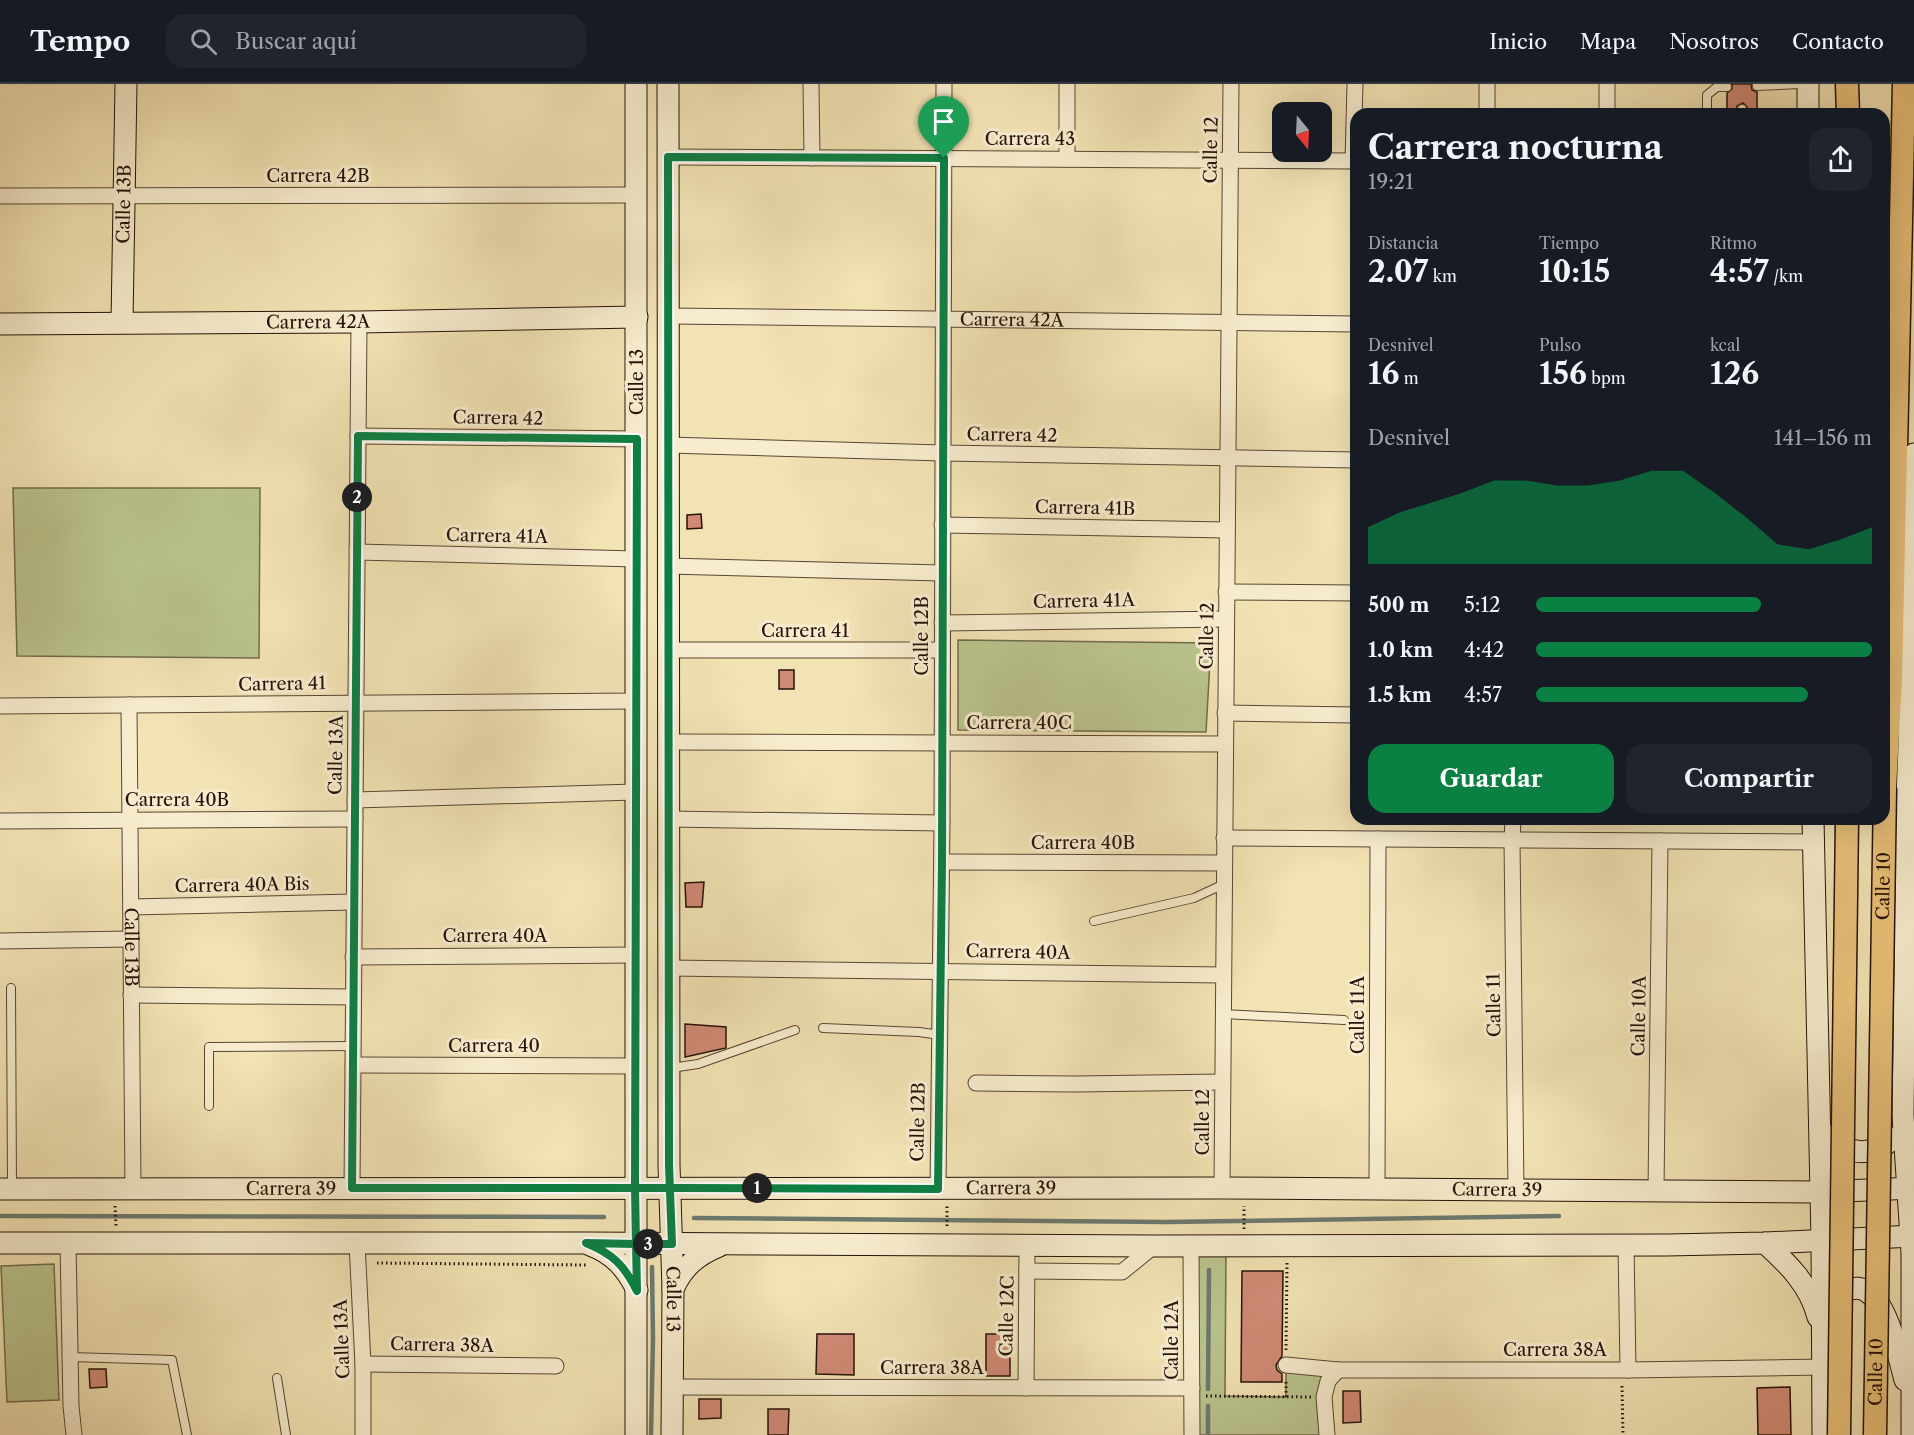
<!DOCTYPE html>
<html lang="es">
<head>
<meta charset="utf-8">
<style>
  body { margin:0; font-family:"Libre Caslon Text",serif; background:#20242c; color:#f1f3f6; height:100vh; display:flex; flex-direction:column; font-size:22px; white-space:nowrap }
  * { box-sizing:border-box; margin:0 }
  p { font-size:20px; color:#9ea1a6 }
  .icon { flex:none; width:33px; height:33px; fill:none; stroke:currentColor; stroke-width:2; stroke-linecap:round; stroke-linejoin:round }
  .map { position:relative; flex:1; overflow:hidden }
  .sheet { position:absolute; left:1350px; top:24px; width:540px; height:717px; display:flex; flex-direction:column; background:#171b24; border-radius:18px; box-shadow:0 6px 24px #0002 }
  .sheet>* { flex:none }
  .needle { width:39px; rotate:162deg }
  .fabs { position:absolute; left:1272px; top:18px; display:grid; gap:12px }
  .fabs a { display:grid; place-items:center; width:60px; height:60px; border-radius:12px; background:#171b24; box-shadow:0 6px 24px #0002; font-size:30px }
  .pin { position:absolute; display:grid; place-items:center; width:51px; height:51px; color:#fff; margin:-62px -26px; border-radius:50% 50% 50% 0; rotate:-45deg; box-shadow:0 0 6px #0007 }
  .pin .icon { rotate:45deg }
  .km { position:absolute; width:30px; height:30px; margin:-15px; border-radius:50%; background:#222; color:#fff; font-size:16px; line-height:30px; text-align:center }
  .round { display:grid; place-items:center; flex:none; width:63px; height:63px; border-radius:18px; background:#20242c }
  .headline { display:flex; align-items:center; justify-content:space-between; height:102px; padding:0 18px }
  h1 { font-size:33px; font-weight:800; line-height:45px }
  .figures { display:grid; grid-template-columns:repeat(3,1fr); gap:9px; height:102px; padding:6px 18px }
  .figures div { display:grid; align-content:center }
  .figures b { font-size:30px; font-weight:800 }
  .figures small { font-size:16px; font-weight:400 }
  .figures p { font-size:16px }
  .chart { height:168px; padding:12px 18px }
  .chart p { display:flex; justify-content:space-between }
  .chart svg { width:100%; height:108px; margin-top:6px; fill:#0b8043; opacity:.7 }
  .button { display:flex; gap:12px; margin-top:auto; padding:12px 18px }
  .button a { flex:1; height:69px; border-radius:18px; background:#0b8043; color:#fff; font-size:24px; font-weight:800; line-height:69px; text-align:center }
  .button a+a { background:#20242c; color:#f1f3f6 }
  ul { padding:0 18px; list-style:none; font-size:20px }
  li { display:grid; grid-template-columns:96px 72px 1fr; align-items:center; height:45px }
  li i { height:15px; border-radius:8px; background:#0b8043 }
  header { display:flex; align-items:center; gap:36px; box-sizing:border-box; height:84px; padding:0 30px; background:#171b24; border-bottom:2px solid #363941 }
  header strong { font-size:28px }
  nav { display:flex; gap:33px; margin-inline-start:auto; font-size:21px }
  .search { width:420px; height:54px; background:#20242c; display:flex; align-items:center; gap:15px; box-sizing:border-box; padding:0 21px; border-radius:18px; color:#9ea1a6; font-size:22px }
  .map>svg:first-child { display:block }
</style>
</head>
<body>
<header>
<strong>Tempo</strong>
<div class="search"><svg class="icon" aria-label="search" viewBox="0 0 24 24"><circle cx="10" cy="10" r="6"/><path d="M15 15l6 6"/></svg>Buscar aquí</div>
<nav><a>Inicio</a><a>Mapa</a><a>Nosotros</a><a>Contacto</a></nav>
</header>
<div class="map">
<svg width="1914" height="1351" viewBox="0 0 1914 1351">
  <rect width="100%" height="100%" fill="#f2e3b4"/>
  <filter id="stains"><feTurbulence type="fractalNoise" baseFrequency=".00333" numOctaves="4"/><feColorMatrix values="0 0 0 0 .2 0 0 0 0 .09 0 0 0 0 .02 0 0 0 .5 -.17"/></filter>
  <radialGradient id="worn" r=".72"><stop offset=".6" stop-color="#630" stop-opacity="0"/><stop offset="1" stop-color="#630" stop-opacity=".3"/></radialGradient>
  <g fill="#bac48d" stroke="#706b4b" stroke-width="1.5">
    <path d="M13,404h247l-1,170 -242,-2z"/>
    <path d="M958,556l253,3 -5,89 -248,-2z"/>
    <path d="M1191,1162h35l-1,150 61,1v-32l52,5 -10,11 -1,54h-135z"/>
    <path d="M54,1180l5,136 -52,2 -6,-136z"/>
  </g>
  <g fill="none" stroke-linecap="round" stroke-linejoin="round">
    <g stroke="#6c796f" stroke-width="4.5">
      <path d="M0,1132l604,1"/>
      <path d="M694,1134l473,4 392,-6"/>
      <path d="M1208,1305l1,-119"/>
      <path d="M651,1351l2,-97 -1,-71"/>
      <path d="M1208,1351v-29"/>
    </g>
  </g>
  <g fill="#d18a76" stroke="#251209" stroke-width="1.5">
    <path d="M1732,0h19l1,6 5,2v22h-9l-1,-7 -4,-4 -6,3 -1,8h-9v-21l5,-4z"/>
    <path d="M701,430l1,14 -15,1v-14z"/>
    <rect x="779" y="586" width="15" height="19"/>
    <path d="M704,798l-2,25h-16l-1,-24z"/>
    <path d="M685,940l41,3v21l-41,9z"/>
    <path d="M1242,1187h41l-1,85 -6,9 1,5 5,4v8h-41z"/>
    <path d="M817,1250h37v41l-38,-1z"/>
    <rect x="986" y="1250" width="24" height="42"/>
    <path d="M89,1285h17l1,18 -17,1z"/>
    <path d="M1790,1303l1,48h-33l-1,-47z"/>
    <path d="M1343,1307h17l1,31 -18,1z"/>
    <path d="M699,1315h22v19l-22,1z"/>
    <path d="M768,1325h21l-1,26h-20z"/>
  </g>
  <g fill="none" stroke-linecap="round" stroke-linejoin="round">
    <defs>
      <g id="lane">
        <path d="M1757,2l44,-2"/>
        <path d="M1742,25v4"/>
        <path d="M1707,29v-18l10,-8h10"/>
        <path d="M1094,837l100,-23 30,-14"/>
        <path d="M11,904l1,199"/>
        <path d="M1223,930l121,6"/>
        <path d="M823,944l96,4 21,3"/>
        <path d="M671,984l27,-4 97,-34"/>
        <path d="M209,1022v-59l144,-1"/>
        <path d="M70,1273l102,3 15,75"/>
        <path d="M277,1294l9,57"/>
      </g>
      <g id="street">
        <path d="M811,0l1,74"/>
        <path d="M1607,0v30"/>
        <path d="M1487,30v-30"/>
        <path d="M668,73l688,4"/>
        <path d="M1067,75v-75"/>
        <path d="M1353,77l2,-77"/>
        <path d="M0,112l636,-1"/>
        <path id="s1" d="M668,232l688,8"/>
        <path d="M358,352l279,3"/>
        <path d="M668,361l274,8 414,7"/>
        <path d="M942,441l285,5"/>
        <path d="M357,468l279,7"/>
        <path d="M668,482l274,7"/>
        <path d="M1226,508l130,1"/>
        <path d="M942,539l284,-4"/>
        <path d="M669,566h273"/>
        <path id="s2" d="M129,621l4,484"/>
        <path d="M0,622l636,-5"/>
        <path d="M1225,629l131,2"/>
        <path d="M669,658l556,2"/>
        <path d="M355,716l280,-8"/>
        <path d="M669,735l273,4"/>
        <path d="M1513,735l-1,22 4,350"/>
        <path d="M0,737l355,-2"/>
        <path d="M1224,754l589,4"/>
        <path d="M942,778l282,1"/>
        <path d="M131,823l223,-5"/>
        <path d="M0,857l131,-2"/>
        <path d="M353,873l283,-2"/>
        <path d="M669,884l554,7"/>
        <path d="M131,911l222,2"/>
        <path d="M353,981l282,1"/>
        <path d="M976,999l100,1 146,-2"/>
        <path d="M352,1104l7,-866"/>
        <path d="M1222,1104l9,-1104"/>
        <path d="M938,1105l4,-366 2,-739"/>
        <path d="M1377,1106l1,-351"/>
        <path d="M1656,1107l4,-350"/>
        <path d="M357,1159l6,121v71"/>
        <path d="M68,1160l3,162 3,29"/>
        <path d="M1626,1160l2,126"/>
        <path d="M1191,1162l1,189"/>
        <path d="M1027,1187l95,1 32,-26"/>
        <path d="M363,1280l193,2"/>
        <path d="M1286,1281l52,5h290l195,-3"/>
        <path d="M672,1303l520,1"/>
        <path d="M1026,1304l1,-143"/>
        <path d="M1327,1351l-3,-38 4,-16 10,-11"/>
      </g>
      <g id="secondary">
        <path id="s3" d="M668,0l1,1081 4,124 -1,146"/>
        <path d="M1808,30v-30"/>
        <path id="s4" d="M122,238l4,-238"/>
        <path id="s5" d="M0,240l359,-2 278,-5"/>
        <path d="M1813,735l9,421 1,195"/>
        <path d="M1832,1052c16,22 44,19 61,2"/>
        <path id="s6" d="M0,1105l1222,-1 599,4 93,-4"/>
        <path d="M0,1159h586l568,3 513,-1 98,-2 149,-7"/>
        <path d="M1765,1159c23,21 45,42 53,74"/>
        <path d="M590,1161c24,9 36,23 47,45"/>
        <path d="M673,1205c10,-22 24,-34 46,-43"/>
        <path d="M1829,1221c49,-56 67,43 76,75"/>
        <path d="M636,1351v-1351"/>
        <path d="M1912,1351v-182l-9,-138 4,-318 2,-52 5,-291"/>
      </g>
      <g id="primary">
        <path d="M1847,0l1,30"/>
        <path d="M1885,704l6,-110 13,-594"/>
      </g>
    </defs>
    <use href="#lane" stroke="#584634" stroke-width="10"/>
    <use href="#street" stroke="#584634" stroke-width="17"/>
    <use href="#secondary" stroke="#251209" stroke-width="23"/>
    <use href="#primary" stroke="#251209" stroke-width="25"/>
    <g stroke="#251209" stroke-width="3" stroke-dasharray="1.5 3" stroke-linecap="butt">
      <path d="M115,1122l1,20"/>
      <path d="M947,1142v-20"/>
      <path d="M1244,1145v-23"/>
      <path d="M377,1179l209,2"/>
      <path d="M1286,1266l1,-87"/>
      <path d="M1622,1302l1,49"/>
      <path d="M1206,1312l105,1"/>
      <path d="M1286,1313v-17"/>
    </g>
    <use href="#lane" stroke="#f7edce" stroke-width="8"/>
    <use href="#street" stroke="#f7edce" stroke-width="15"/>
    <use href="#secondary" stroke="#f7edce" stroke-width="21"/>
    <use href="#primary" stroke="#e9c27a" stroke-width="22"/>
    <defs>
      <g id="primary-bridge">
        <path d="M1839,1351l8,-616"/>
        <path id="s7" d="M1875,1351l10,-647"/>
      </g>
    </defs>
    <use href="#primary-bridge" stroke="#251209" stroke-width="25" stroke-linecap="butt"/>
    <use href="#primary-bridge" stroke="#e9c27a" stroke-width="22"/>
  </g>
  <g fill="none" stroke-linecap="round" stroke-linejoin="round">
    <defs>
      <path id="route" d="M944,74l-2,703 -4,328 -255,-1h-48l2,-749 -279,-3 -6,752h283l1,56 -50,-1c27,11 38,22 51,48l-1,-47h36l-3,-79 -1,-1008 276,1"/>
    </defs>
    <use href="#route" stroke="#fff" stroke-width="12"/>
    <use href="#route" stroke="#0b8043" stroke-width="8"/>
  </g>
  <g text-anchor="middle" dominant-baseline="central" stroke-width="6" stroke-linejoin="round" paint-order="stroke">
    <g font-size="18" fill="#251209" stroke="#f7edce">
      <text x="1030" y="55">Carrera 43</text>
      <text transform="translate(1211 66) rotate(-89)">Calle 12</text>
      <text x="318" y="92">Carrera 42B</text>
      <text stroke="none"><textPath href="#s4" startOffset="118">Calle 13B</textPath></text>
      <text stroke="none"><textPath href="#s1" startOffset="344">Carrera 42A</textPath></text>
      <text stroke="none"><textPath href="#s5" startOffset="318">Carrera 42A</textPath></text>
      <text transform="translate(637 298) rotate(-90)">Calle 13</text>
      <text transform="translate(498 334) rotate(1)">Carrera 42</text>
      <text transform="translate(1012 351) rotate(1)">Carrera 42</text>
      <text transform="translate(1085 424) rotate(1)">Carrera 41B</text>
      <text transform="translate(497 452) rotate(1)">Carrera 41A</text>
      <text transform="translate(1084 517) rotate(-1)">Carrera 41A</text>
      <text x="805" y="547">Carrera 41</text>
      <text transform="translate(922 552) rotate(-90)">Calle 12B</text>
      <text transform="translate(1207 552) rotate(-89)">Calle 12</text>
      <text transform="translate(282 600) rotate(-1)">Carrera 41</text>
      <text x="1019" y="639">Carrera 40C</text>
      <text transform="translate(336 671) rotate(-89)">Calle 13A</text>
      <text x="177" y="716">Carrera 40B</text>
      <text x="1083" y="759">Carrera 40B</text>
      <text transform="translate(242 801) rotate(-1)">Carrera 40A Bis</text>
      <text stroke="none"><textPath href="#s7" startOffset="549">Calle 10</textPath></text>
      <text x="495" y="852">Carrera 40A</text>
      <text stroke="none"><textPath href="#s2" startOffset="242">Calle 13B</textPath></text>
      <text transform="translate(1018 868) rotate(1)">Carrera 40A</text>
      <text transform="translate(1494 921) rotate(-91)">Calle 11</text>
      <text transform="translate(1358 931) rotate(-90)">Calle 11A</text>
      <text transform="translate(1639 932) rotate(-89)">Calle 10A</text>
      <text x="494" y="962">Carrera 40</text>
      <text transform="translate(918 1038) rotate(-89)">Calle 12B</text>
      <text transform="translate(1203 1038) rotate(-90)">Calle 12</text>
      <text stroke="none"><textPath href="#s6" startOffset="291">Carrera 39</textPath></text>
      <text stroke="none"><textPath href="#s6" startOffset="1011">Carrera 39</textPath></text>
      <text stroke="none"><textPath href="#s6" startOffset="1497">Carrera 39</textPath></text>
      <text stroke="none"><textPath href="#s3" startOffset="1215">Calle 13</textPath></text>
      <text transform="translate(1007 1232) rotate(-89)">Calle 12C</text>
      <text transform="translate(342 1255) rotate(-92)">Calle 13A</text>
      <text transform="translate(1172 1256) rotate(-90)">Calle 12A</text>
      <text transform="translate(442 1261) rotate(1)">Carrera 38A</text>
      <text x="1555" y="1266">Carrera 38A</text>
      <text x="932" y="1284">Carrera 38A</text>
      <text stroke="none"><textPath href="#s7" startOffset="63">Calle 10</textPath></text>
    </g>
  </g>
  <rect width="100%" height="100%" filter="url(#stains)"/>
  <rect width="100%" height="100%" fill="url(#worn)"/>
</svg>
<div class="fabs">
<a><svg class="needle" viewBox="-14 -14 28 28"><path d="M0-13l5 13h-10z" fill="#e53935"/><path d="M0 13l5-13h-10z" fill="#9ea1a6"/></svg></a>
</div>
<div class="pin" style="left:944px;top:74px;background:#1e9e55"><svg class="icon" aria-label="arrive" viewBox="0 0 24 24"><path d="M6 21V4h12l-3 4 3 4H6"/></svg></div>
<b class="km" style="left:757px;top:1104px">1</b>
<b class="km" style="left:357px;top:413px">2</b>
<b class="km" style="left:648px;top:1160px">3</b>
<section class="sheet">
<div class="headline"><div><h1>Carrera nocturna</h1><p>19:21</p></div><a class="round"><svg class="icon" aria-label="share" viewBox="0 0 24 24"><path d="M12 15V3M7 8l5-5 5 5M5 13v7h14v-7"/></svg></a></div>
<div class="figures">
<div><p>Distancia</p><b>2.07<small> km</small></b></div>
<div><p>Tiempo</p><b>10:15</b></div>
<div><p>Ritmo</p><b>4:57<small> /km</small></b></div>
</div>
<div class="figures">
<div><p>Desnivel</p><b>16<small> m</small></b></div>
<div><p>Pulso</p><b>156<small> bpm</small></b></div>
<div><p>kcal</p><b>126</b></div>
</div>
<div class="chart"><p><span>Desnivel</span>141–156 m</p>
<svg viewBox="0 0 160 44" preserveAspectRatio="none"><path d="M0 44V29L10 23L20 19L30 15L40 10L50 10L60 12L70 12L80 10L90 6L100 6L110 15L120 25L130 36L140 38L150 34L160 29V44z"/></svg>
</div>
<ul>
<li><b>500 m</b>5:12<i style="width:67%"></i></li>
<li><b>1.0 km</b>4:42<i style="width:100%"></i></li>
<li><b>1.5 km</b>4:57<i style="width:81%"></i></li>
</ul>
<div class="button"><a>Guardar</a><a>Compartir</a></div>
</section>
</div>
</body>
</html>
